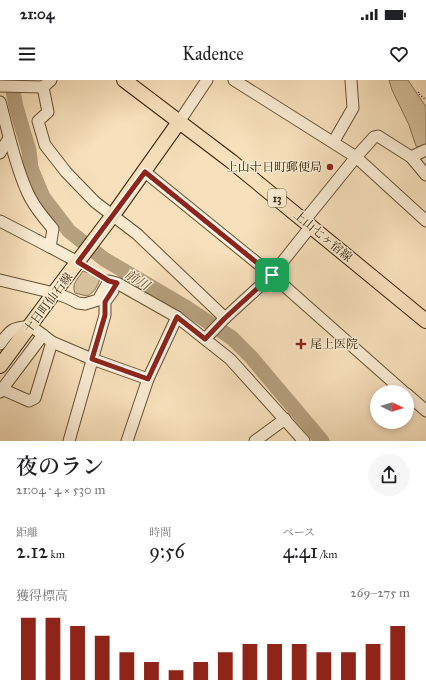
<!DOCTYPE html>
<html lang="ja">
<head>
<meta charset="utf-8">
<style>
  body { margin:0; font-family:"IM FELL Great Primer","Noto Serif JP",serif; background:#f6f6f6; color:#202124; height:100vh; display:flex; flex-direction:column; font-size:15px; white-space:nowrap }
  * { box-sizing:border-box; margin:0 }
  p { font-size:13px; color:#757577 }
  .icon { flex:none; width:22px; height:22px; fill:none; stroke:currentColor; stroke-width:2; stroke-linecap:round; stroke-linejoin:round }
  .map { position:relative; height:361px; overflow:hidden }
  .drawer { display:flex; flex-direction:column; background:#fff; flex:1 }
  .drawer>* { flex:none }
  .needle { width:26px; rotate:95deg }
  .fabs { position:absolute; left:370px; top:305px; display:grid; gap:8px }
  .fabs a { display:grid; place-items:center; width:44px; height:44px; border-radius:50%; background:#fff; box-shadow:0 2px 6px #0003; font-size:20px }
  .pin { position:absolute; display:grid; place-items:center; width:34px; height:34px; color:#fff; margin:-17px; border-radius:8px; box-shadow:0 2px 6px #0006 }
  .round { display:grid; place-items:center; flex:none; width:42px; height:42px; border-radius:21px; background:#f6f6f6 }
  .head { display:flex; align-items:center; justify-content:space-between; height:68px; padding:0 16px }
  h1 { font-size:22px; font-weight:600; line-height:30px }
  .stats { display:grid; grid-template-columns:repeat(3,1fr); gap:6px; height:68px; padding:4px 16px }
  .stats div { display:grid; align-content:center }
  .stats b { font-size:20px; font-weight:600 }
  .stats small { font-size:11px; font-weight:400 }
  .stats p { font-size:11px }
  .chart { height:112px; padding:8px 16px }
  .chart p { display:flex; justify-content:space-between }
  .chart svg { width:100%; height:72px; margin-top:4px; stroke:#8f2418; stroke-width:6 }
  .status { display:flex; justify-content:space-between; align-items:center; height:28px; padding:0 20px; background:#fff; direction:ltr }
  .status svg { height:11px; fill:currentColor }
  header { display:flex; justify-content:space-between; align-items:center; height:52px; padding:0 16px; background:#fff; font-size:18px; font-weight:600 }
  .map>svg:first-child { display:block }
</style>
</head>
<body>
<div class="status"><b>21:04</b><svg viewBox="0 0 49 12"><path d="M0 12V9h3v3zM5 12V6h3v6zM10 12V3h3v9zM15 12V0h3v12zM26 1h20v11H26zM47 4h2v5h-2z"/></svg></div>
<header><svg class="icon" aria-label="menu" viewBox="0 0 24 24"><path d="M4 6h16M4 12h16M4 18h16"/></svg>Kadence<svg class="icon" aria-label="heart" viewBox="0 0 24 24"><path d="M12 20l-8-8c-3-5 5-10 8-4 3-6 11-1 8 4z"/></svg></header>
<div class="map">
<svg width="426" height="361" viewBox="0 0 426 361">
  <rect width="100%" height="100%" fill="#f7e0bb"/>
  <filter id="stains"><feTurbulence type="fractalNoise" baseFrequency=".005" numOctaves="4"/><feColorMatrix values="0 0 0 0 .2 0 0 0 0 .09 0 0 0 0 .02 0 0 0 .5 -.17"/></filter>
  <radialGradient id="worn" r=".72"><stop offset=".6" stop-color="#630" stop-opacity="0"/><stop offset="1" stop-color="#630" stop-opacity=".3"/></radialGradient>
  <g fill="#d6c09c" stroke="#857051">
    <path d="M389,0h19l18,27v37l-6,3 -4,-1 -7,-21 -17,-35z"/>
    <path d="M83,191l17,6c-1,8 -6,16 -13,19l-12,-3c-4,-9 3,-14 8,-22z"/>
  </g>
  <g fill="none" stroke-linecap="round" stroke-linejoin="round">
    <path stroke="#b59f7d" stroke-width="15" d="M11,0l5,27 13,44 2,17 12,29 26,34 35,28 83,49 45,30 19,19 71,84"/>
    <defs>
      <g id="minor">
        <path d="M234,0l122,77 70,64"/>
        <path d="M0,6l43,1 8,-7"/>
        <path d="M43,7l5,25 -10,9 7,24 21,27 29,30 42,32 88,84"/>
        <path d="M0,22c8,29 14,59 26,87 6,15 17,28 27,40l-3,18 -50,-26"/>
        <path d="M179,42l28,-42"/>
        <path d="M334,61l19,-33 -2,-28"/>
        <path d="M0,73l9,-15"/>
        <path d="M411,77l15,18"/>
        <path d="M145,92l127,103 132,117"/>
        <path d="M305,140l51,-63 18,-20 4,-1 33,21 15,-7"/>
        <path d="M50,167l28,15"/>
        <path d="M0,200l54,13 14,5 10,5 7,1 13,-4 11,-19 8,2 60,34 53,42 74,82"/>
        <path d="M205,259l20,-21 47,-43 39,-49"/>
        <path d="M0,264c11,-15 12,-16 31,-18l21,16 40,17 56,20"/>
        <path d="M2,309l27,12 6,-3 17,-56"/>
        <path d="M0,312l43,-57"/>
        <path d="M407,314l19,17"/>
        <path d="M69,361l36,-126v-13l8,-11"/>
        <path d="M127,361l21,-62 29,-62"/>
        <path d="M255,361l30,-22"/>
      </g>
      <g id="major">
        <path d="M124,0l107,81 195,160"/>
        <path d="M0,286l54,-73 59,-78 66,-93"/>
      </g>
    </defs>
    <use href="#minor" stroke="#655133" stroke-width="13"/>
    <use href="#major" stroke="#342106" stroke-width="16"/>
    <g stroke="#342106" stroke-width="1.5" stroke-dasharray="1 2" stroke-linecap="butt">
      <path d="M419,12l-1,1 8,7"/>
      <path d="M87,187l14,9"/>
    </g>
    <use href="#minor" stroke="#faebd3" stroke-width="11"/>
    <use href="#major" stroke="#f7e0bb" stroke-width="14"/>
  </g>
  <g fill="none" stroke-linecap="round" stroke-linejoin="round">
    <defs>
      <path id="route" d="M145,92l127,103 -47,43 -20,21 -28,-22 -29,62 -56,-20 13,-44v-13l12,-19 -8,-2 -31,-19z"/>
    </defs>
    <use href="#route" stroke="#fff" stroke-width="8"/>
    <use href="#route" stroke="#8f2418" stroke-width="5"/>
  </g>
  <g fill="#8f2418" stroke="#faebd3" stroke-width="1.5">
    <circle cx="330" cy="87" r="4"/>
    <path d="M299 258h4v4h4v4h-4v4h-4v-4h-4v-4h4z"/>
  </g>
  <g text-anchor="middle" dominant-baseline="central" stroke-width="3" stroke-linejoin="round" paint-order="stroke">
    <rect fill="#faebd3" stroke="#6f5e44" stroke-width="1" x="268" y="109" width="18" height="18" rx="3"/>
    <g font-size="11" font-weight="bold" fill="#342106">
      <text x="277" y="118">13</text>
    </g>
    <g font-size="12" fill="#342106" stroke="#faebd3" text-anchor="end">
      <text x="322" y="87">上山十日町郵便局</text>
      <text x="310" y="264" text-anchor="start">尾上医院</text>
    </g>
    <g font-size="12" fill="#342106" stroke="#faebd3">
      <text transform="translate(323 156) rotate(40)">上山七ヶ宿線</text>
      <text transform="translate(48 223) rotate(-53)">十日町仙石線</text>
    </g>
    <g font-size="13" font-style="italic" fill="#614d30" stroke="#faebd3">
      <text transform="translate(137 200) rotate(32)">前川</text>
    </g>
  </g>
  <rect width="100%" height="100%" filter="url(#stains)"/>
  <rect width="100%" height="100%" fill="url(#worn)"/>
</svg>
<div class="fabs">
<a><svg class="needle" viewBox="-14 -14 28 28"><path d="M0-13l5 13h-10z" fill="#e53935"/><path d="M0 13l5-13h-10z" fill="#757577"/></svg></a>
</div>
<div class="pin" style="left:272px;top:195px;background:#1e9e55"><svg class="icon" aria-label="arrive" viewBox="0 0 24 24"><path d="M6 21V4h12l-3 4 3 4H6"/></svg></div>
</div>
<section class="drawer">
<div class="head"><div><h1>夜のラン</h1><p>21:04 · 4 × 530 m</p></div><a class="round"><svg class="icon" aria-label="share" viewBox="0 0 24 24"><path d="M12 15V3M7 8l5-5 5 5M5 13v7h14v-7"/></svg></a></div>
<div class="stats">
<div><p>距離</p><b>2.12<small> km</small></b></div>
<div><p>時間</p><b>9:56</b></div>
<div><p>ペース</p><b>4:41<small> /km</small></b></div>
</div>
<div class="chart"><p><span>獲得標高</span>269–275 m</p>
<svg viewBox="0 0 160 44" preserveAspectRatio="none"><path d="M5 44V6M15 44V6M25 44V11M35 44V17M45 44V27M55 44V33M65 44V38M75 44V33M85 44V27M95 44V22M105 44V22M115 44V22M125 44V27M135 44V27M145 44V22M155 44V11"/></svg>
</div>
</section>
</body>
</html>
